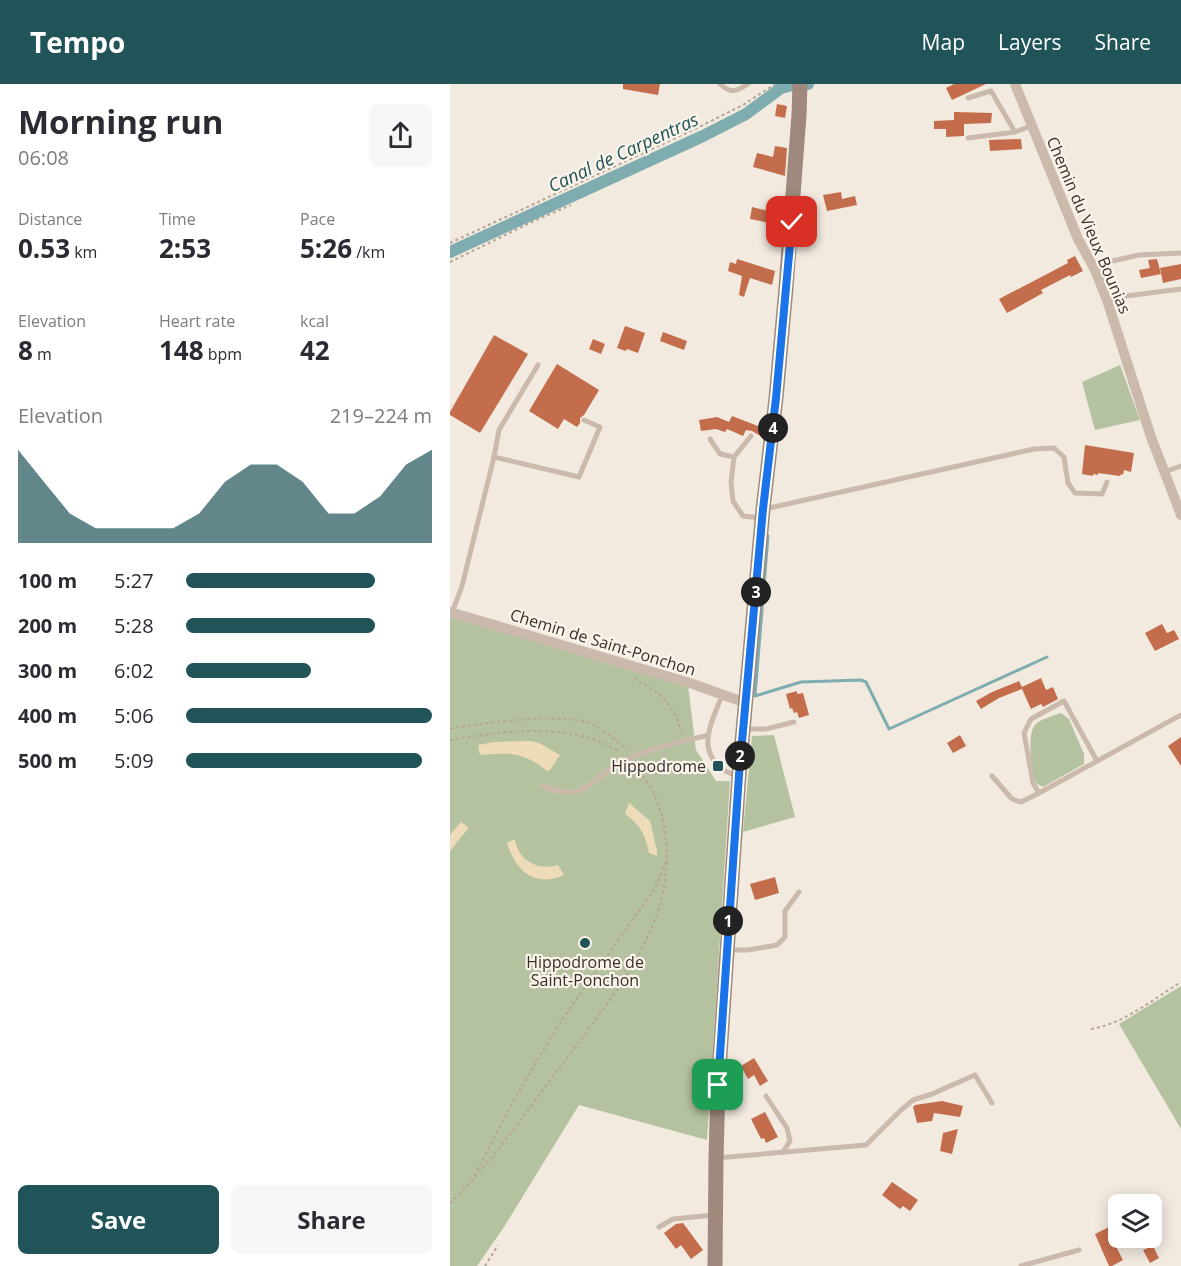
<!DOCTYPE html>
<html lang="en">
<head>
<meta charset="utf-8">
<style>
  body { margin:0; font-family:"Open Sans",sans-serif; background:#f7f7f7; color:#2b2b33; height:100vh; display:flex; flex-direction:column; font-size:22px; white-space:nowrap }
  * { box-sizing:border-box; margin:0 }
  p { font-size:20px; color:#7c7c81 }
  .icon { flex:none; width:33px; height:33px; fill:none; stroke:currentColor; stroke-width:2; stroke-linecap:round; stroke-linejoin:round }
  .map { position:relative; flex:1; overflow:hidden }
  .panel { display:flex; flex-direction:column; background:#fff; width:450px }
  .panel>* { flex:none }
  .buttons { position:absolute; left:658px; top:1110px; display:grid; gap:12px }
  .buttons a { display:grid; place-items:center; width:54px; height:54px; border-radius:9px; background:#fff; box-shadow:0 3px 15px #0003; font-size:30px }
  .pin { position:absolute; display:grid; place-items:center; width:51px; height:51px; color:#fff; margin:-26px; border-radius:12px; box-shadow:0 3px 9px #0006 }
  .km { position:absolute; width:30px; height:30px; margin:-15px; border-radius:50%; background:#222; color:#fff; font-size:16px; line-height:30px; text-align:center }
  .round { display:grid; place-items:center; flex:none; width:63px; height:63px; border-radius:9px; background:#f7f7f7 }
  .summary { display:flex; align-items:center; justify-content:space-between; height:102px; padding:0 18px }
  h1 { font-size:33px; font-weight:700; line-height:45px }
  .stats { display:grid; grid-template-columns:repeat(3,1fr); gap:9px; height:102px; padding:6px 18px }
  .stats div { display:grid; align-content:center }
  .stats b { font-size:26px; font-weight:700 }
  .stats small { font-size:16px; font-weight:400 }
  .stats p { font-size:16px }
  .chart { height:168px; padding:12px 18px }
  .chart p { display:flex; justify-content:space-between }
  .chart svg { width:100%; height:108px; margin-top:6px; fill:#205459; opacity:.7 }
  .cta { display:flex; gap:12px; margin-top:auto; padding:12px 18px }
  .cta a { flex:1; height:69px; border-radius:9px; background:#205459; color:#fff; font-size:24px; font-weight:700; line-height:69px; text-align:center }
  .cta a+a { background:#f7f7f7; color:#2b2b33 }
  ul { padding:0 18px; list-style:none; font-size:20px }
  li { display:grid; grid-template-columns:96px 72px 1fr; align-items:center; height:45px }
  li i { height:15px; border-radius:8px; background:#205459 }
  header { display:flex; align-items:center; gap:36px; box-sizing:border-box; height:84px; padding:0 30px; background:#205459; color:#fff }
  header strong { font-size:28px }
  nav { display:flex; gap:33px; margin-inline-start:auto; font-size:21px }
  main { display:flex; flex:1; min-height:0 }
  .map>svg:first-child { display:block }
</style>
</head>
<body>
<header>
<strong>Tempo</strong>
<nav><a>Map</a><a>Layers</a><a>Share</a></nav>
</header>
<main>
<section class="panel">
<div class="summary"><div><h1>Morning run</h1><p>06:08</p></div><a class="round"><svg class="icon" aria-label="share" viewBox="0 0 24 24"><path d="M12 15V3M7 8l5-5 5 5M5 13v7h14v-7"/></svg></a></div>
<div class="stats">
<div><p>Distance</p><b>0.53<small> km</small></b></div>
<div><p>Time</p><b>2:53</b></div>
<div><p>Pace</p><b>5:26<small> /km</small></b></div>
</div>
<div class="stats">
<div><p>Elevation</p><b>8<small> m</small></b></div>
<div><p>Heart rate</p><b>148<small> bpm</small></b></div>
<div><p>kcal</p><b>42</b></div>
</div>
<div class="chart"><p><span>Elevation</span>219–224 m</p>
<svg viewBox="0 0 160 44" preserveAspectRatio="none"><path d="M0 44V6L10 19L20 32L30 38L40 38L50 38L60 38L70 32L80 19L90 12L100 12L110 19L120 32L130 32L140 25L150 12L160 6V44z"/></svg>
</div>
<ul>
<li><b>100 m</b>5:27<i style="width:77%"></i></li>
<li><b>200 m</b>5:28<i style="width:77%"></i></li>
<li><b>300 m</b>6:02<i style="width:51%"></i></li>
<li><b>400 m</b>5:06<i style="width:100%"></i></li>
<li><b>500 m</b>5:09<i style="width:96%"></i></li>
</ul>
<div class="cta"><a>Save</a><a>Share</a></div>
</section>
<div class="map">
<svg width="731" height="1182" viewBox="0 0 731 1182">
  <rect width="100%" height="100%" fill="#f2eadf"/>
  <g fill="#b5c29f">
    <path d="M670,281l20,55 -45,10 -13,-48z"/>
    <path d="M0,533l238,68 8,65 20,31h14l-23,359 -128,-35 -75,122 -27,39h-27z"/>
    <path d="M611,629l8,6 15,35v10l-41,23c-3,-2 -6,-2 -8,-6 -4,-9 -8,-48 0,-56 5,-6 18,-9 26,-12z"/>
    <path d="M324,651l21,82 -52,15 9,-96z"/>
    <path d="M731,902v143l-62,-105z"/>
  </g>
  <g fill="#eddcb7">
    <path d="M80,657l9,2 21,12 -10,15 -3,1c-24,-20 -38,-18 -67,-16l-2,-10 16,-3z"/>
    <path d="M179,719l21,18 7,30v5l-8,-3c-3,-17 -9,-29 -24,-39z"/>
    <path d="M11,738l7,5v2l-12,14 -6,9v-17z"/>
    <path d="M65,755c3,22 23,32 43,26l6,10c-30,13 -48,-4 -57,-32z"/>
  </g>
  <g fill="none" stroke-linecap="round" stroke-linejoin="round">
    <path stroke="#7eacaf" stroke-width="3" d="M318,452l-13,160 46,-14 60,-2 5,2 23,47 158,-72"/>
    <path stroke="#7eacaf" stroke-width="12" d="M0,168l253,-116 43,-22 35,-26 11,-3 16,-1"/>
  </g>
  <g fill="#c46d4c">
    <path d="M173,0h37l-2,11 -35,-6z"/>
    <path d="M504,0h32l-34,16 -6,-12z"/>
    <path d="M327,20l10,2 -2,12 -10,-2z"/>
    <path d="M504,28l38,1 -1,10 -27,1v12l-18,1v-8h-12v-8l20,-1z"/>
    <path d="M571,55l1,10 -32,2 -1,-11z"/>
    <path d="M325,62l12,2 -2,28 -32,-9 4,-14 16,4z"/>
    <path d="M391,108l1,7 13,-3 2,9 -30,6 -4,-16z"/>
    <path d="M302,123l20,5 -2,11 -20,-4z"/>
    <path d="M625,172l8,15 -12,6 -1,-2 -29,15 2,3 -36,20 -8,-14 69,-36 -1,-3z"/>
    <path d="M287,175l38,12 -3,14 -22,-7 -6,19 -5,-2 3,-19 -14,-5 2,-9 6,2z"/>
    <path d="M707,175l4,15 -20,4 -2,-8 11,-2 -2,-8z"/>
    <path d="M731,180v15l-18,4 -3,-15z"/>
    <path d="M175,242l20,7 -7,20 -11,-4 -1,2 -9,-3z"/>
    <path d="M213,248l24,9 -3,9 -24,-9z"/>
    <path d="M44,251l34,19 -48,79 -30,-18v-3z"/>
    <path d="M143,255l12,5 -4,10 -12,-5z"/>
    <path d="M107,280l42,26 -15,25 -4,3v5l-3,4 -13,-8 -6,10 -29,-18z"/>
    <path d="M282,332l31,12 -1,9 -10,-6 -6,-1 -3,6 -16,-7 -2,3 -9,-3 -15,2 -2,-11 18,-3 12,5z"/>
    <path d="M635,361l49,8 -3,19 -7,-2 -1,5 -2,-1 -1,2 -22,-3v2l-5,-1v2l-11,-2z"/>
    <path d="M712,540l5,9 7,-3 5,9 -24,12 -10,-18z"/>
    <path d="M591,594l5,12 7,-3 5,12 -15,8 -2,-3 -10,5 -9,-20 -23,9 -18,11 -5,-8 16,-9 27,-11 3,6z"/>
    <path d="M347,607v3l6,-1 6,22 -10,3 -2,-6 -3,1 -2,-5 -2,1 -4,-15z"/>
    <path d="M510,651l6,11 -13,7 -6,-10z"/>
    <path d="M731,653v29l-13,-20z"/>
    <path d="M325,793l4,16 -24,7 -5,-16z"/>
    <path d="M304,974l14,23 -8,5 -6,-11 -6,4 -7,-13z"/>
    <path d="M492,1017l21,5 -3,11 -26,-4 -2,8 -15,2 -4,-16 2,-2z"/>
    <path d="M315,1028l13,25 -12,6 -2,-5 -3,1 -10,-20z"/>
    <path d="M508,1045l-6,25 -12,-3 3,-18z"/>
    <path d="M442,1098l26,18 -8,11 -7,-5 -3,3 -18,-14z"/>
    <path d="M233,1139l20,27 -12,9 -10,-14 -5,4 -12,-16 12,-9z"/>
    <path d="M663,1141l4,7 -7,3 13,25 -11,6h-3l-14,-32z"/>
    <path d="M703,1162l6,12 -9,5 -7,-13z"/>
  </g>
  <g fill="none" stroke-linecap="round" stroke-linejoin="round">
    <g stroke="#b6a495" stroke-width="2" stroke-dasharray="3 3" stroke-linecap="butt">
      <path d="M0,159l245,-114 48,-24 32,-21"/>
      <path d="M0,178l84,-41 37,-16"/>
      <path d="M184,594c10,7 24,13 32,23 8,9 12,21 16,31"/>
      <path d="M0,645c30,-6 118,-18 144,-4 12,6 22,17 34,24"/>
      <path d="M0,656c55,-9 120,-19 170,12"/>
      <path d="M641,945c34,-6 61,-29 90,-47"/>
      <path d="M24,1092l15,-28 19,-37 31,-54 25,-40 91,-129 11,-26"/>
      <path d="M0,1119c38,-36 69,-81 100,-123 18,-23 35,-46 52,-69 39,-55 73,-108 63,-179 -4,-27 -13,-48 -32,-68"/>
      <path d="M35,1182l13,-21"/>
    </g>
    <g stroke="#cbbaab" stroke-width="5">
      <path d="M270,0c11,10 16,8 28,0"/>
      <path d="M518,14l23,-7 24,41"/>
      <path d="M518,54l47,-6 16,-6"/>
      <path d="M646,185l12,-7 31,-7 42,-2"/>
      <path d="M657,216l11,-3 63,-8"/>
      <path d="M260,355l10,15 14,3 -3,25 2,19 10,15 17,2"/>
      <path d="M44,373l85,20 21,-50 -16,-7"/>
      <path d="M284,373l17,-21"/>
      <path d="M714,388l17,-6"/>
      <path d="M315,425l269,-60 20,-1 10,9 4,26 7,10 27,1 5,-12"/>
      <path d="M2,529l10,-27 32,-129 5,-27 39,-65"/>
      <path d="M272,611c-4,12 -11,25 -13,37 -5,21 8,41 30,43"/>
      <path d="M295,645h21l28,-7"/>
      <path d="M647,677l-33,-60 -33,18 -7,14 9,50 6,10 142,-78"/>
      <path d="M542,692l20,23 9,3 18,-9"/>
      <path d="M93,702c12,4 25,9 37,4 14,-5 25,-19 38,-27 27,-14 60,-20 90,-28"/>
      <path d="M279,866h19l18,-3 11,-2 8,-8v-26l14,-19"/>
      <path d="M316,1012l21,32 3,13 -7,11"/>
      <path d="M267,1074l149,-13 35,-35 12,-10 19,-6 43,-19 17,28"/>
      <path d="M209,1143l14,-8 41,-4"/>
      <path d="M571,1182l58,-16"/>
    </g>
    <g stroke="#cbbaab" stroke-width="10">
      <path d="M565,0l63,155 17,31 12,30 44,137 30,78"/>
      <path d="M0,528l240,71 56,20"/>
    </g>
    <path stroke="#9e897c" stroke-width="15" d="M265,1182l1,-107 2,-74 21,-310 24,-266 13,-111 10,-110 13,-173 1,-31"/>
  </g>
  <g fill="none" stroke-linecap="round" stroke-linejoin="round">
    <defs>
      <path id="route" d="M268,1001l21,-310 24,-266 13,-111 16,-176"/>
    </defs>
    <use href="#route" stroke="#fff" stroke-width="12"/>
    <use href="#route" stroke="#1a73e8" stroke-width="8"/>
  </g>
  <g fill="#205459" stroke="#faf4eb" stroke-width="2">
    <rect x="262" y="676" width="12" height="12" rx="3"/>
    <circle cx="135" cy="859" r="6"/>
  </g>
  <g text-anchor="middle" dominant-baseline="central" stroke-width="4.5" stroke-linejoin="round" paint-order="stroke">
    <g font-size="16" fill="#382f2a" stroke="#faf4eb">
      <text transform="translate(639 141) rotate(67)">Chemin du Vieux Bounias</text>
      <text transform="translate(153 558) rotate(17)">Chemin de Saint-Ponchon</text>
    </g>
    <g font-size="16" fill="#382f2a" stroke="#faf4eb" text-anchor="end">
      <text x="256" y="682">Hippodrome</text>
      <text x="135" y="878" text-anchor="middle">Hippodrome de<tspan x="135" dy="18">Saint-Ponchon</tspan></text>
    </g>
    <g font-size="18" font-style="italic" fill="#205459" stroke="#faf4eb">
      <text transform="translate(173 68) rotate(-25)">Canal de Carpentras</text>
    </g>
  </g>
</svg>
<div class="buttons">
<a><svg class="icon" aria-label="layers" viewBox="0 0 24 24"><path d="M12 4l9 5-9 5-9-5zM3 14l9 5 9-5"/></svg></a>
</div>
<div class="pin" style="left:268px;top:1001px;background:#1e9e55"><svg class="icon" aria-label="arrive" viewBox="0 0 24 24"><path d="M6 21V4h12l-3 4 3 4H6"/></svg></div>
<div class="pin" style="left:342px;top:138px;background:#d93025"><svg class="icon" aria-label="check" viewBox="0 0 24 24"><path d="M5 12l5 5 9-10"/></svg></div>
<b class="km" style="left:278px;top:837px">1</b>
<b class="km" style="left:290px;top:672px">2</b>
<b class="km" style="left:306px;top:508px">3</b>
<b class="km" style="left:323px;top:344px">4</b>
</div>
</main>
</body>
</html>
